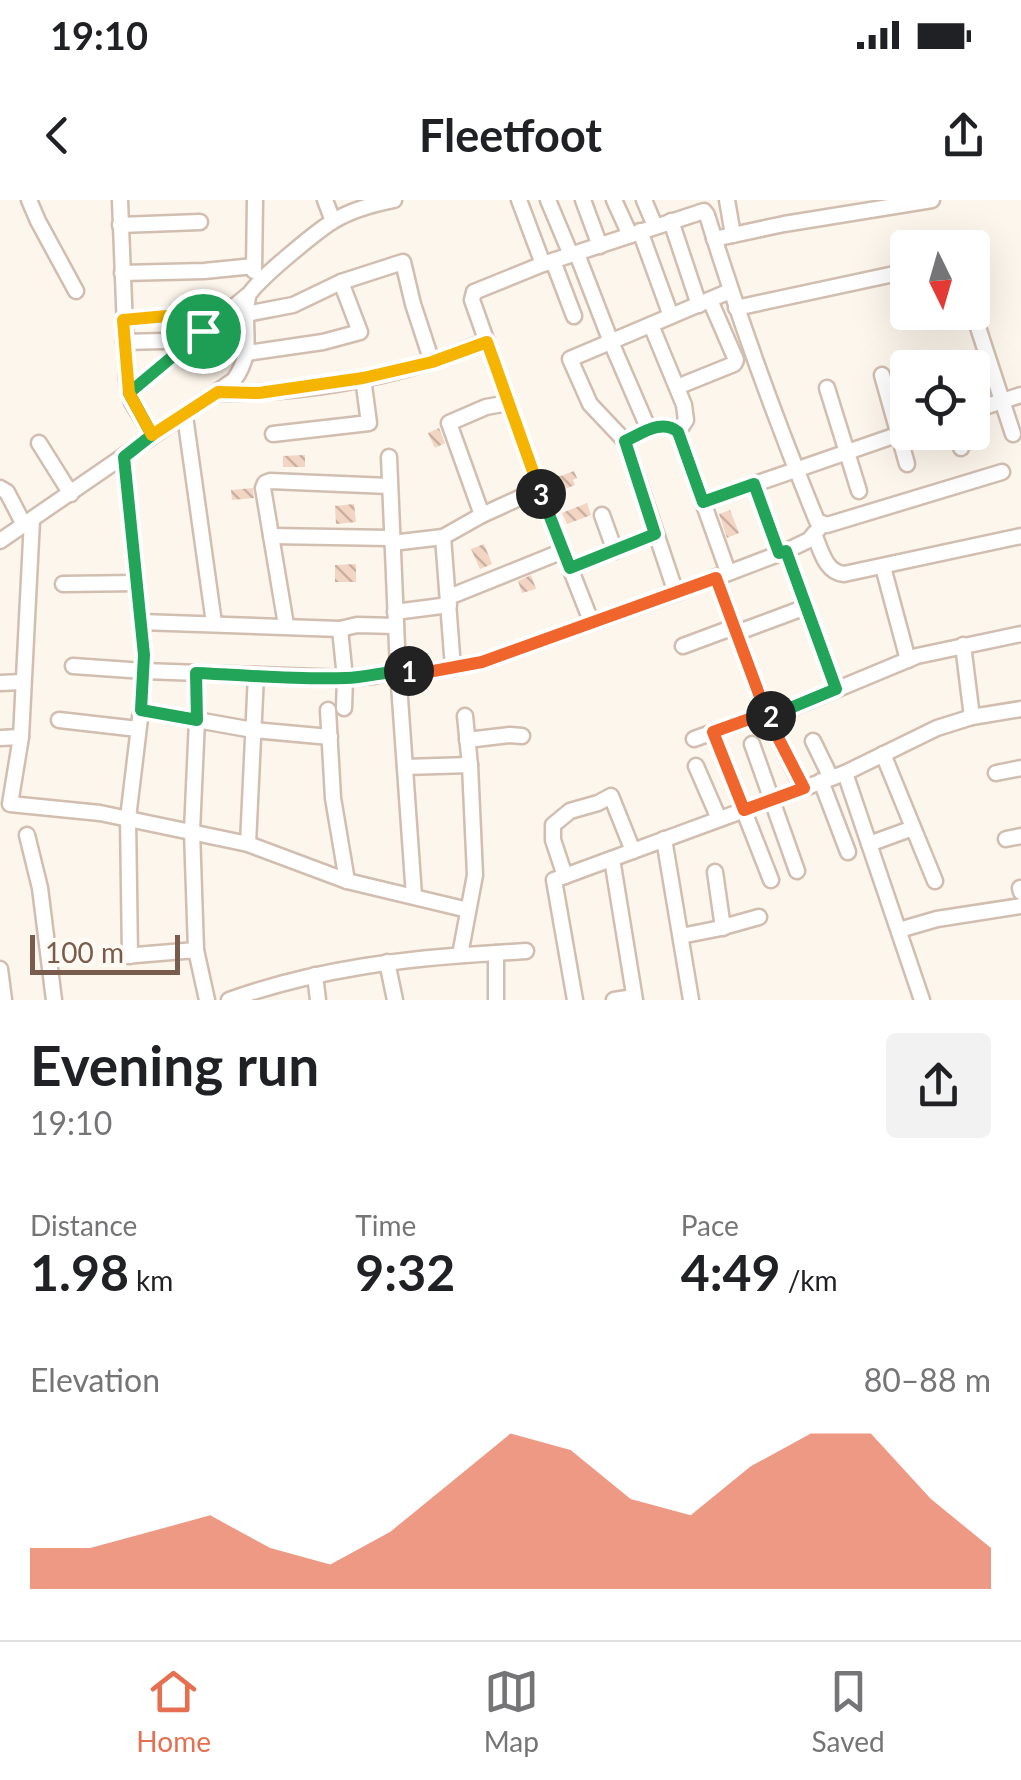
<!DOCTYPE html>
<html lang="en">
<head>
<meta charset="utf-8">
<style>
  body { margin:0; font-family:Lato,sans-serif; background:#f2f2f2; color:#202124; height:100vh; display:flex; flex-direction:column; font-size:38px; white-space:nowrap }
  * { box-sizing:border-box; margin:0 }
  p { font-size:32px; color:#757577 }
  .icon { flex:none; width:55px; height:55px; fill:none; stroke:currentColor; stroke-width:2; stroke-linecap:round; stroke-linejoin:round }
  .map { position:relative; height:800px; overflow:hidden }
  .drawer { display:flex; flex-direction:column; background:#fff; flex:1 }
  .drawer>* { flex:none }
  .needle { width:65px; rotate:175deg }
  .fabs { position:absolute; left:890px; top:30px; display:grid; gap:20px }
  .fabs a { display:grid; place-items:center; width:100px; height:100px; border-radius:10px; background:#fff; box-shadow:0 10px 40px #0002; font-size:50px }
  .scale { position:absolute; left:30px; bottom:25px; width:150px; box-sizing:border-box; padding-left:10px; border:5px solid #7a5c4d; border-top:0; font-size:28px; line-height:35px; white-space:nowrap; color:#7a5c4d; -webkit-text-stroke:8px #fffaf3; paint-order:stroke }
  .pin { position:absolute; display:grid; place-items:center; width:85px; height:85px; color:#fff; margin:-42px; border:5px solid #fff; border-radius:50%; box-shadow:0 2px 10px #0007 }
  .km { position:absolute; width:50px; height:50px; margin:-25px; border-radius:50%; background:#222; color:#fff; font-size:28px; line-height:50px; text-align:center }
  .round { display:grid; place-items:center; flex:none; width:105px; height:105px; border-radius:10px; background:#f2f2f2 }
  .overview { display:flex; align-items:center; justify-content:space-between; height:170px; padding:0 30px }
  h1 { font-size:55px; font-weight:700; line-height:75px }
  .metrics { display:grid; grid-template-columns:repeat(3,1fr); gap:15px; height:170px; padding:10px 30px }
  .metrics div { display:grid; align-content:center }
  .metrics b { font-size:50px; font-weight:700 }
  .metrics small { font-size:28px; font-weight:400 }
  .metrics p { font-size:28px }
  .chart { height:280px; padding:20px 30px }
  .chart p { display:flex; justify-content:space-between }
  .chart svg { width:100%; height:180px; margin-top:10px; fill:#e76f51; opacity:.7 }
  .status { display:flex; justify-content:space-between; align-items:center; height:70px; padding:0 50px; background:#fff; direction:ltr }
  .status svg { height:28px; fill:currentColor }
  header { display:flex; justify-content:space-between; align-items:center; height:130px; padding:0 30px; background:#fff; font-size:45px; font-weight:700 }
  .menu { display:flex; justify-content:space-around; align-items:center; height:140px; border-top:2px solid #e0e0e0; background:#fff; font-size:28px; color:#757577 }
  .menu a { display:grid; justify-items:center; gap:5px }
  .menu .active { color:#e76f51 }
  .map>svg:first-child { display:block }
</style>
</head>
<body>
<div class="status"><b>19:10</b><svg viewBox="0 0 49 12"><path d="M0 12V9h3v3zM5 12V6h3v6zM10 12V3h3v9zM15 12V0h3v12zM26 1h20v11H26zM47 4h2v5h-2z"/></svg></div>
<header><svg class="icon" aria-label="back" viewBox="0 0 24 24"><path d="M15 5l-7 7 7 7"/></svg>Fleetfoot<svg class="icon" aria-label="share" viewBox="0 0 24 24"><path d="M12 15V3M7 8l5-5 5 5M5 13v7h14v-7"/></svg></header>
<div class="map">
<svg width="1021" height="800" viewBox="0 0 1021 800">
  <defs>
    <pattern id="building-back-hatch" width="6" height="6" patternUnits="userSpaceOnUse" patternTransform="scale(2.5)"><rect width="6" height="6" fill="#f3d5c3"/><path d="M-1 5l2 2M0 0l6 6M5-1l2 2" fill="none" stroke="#cab0a1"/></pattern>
  </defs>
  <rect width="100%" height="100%" fill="#fdf6ec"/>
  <g fill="url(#building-back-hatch)">
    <path d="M439,228l6,15 -10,5 -7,-15z"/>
    <path d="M305,255v12h-22v-11z"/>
    <path d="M574,271l3,7 -4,2 2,5 -23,9 -5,-13z"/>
    <path d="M253,288l1,10 -22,2 -1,-10z"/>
    <path d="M587,303l4,12 -24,9 -5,-11z"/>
    <path d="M354,304l2,18 -20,2 -1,-18z"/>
    <path d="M730,310l9,23 -12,5 -8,-24z"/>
    <path d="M484,344l8,20 -12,5 -9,-20z"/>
    <path d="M356,364v18h-21v-17z"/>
    <path d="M531,375l5,14 -14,4 -4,-12z"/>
  </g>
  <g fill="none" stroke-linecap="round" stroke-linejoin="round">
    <defs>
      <g id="minor">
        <path d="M29,0l9,21 38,70"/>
        <path d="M120,0l7,180 5,22 20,33"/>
        <path d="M325,0l8,21"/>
        <path d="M519,0l24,64"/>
        <path d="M548,0l23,55"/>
        <path d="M583,0l17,46"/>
        <path d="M614,0l16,35"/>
        <path d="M644,0l11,26"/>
        <path d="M727,0l6,35"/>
        <path d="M671,21l28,84"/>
        <path d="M120,25l80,-3"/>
        <path d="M640,31l31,85"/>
        <path d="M714,39l70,-15 148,-24"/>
        <path d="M577,54l34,88 38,88"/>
        <path d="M553,61l21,55"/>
        <path d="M254,71l1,-71"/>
        <path d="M122,73l82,-2 50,-5"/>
        <path d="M736,108l172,-37"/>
        <path d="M972,109l41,125"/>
        <path d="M246,114l47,-9 48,-23 62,-20 10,42 19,58"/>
        <path d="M123,120l66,-6 7,3 7,14"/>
        <path d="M651,125l33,80 2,15 -8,12"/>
        <path d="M124,142l39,-1"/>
        <path d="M247,153l76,-11 37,-10 -19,-50"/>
        <path d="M932,161l2,7"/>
        <path d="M882,175l25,89"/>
        <path d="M677,187l57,-23 2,-4 -26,-60"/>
        <path d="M827,188l32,103"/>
        <path d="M129,193l119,-98"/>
        <path d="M218,193c70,1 143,-10 210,-30 20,-6 39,-15 59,-22"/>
        <path d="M972,211l49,-16"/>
        <path d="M185,216l29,207"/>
        <path d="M956,232l5,16"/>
        <path d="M273,234l96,-11 -6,-45"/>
        <path d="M625,241l-35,-37 -20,-45 160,-68"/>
        <path d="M39,243l32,51"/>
        <path d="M124,257l20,198 -3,55 -13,108 2,138"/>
        <path d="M389,257l9,213 16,226"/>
        <path d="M754,284l25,69"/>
        <path d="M0,288l7,4 17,33"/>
        <path d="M703,302l205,-71"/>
        <path d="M482,315l-33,-92 37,-16 22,-4"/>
        <path d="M602,315l13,36"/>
        <path d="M32,320l-11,217 -11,67 90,9 148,31 99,37 121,29"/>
        <path d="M814,334c7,16 11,38 30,40l177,-38"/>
        <path d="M271,336l120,2"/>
        <path d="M443,337l10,131"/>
        <path d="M0,341l234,-161c22,-31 7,-50 14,-83 3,-13 73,-69 87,-77 19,-11 39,-16 59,-20"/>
        <path d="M392,343l51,-6 39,-22 57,-26"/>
        <path d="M786,351l50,138"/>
        <path d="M883,367l25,93"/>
        <path d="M570,368l85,-34"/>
        <path d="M716,377l52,141 35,70"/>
        <path d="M63,384l74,-1"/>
        <path d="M676,393l-51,-152c17,-7 37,-23 53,-9l50,140"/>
        <path d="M449,397l114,-46"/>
        <path d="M395,412l54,-7"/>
        <path d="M591,421l-52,-132 -67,-189 2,-8 69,-28 161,-53 3,4c32,104 69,206 110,306l10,4 175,-53"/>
        <path d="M141,422l199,7 5,49 -1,30"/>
        <path d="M286,425l-23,-137 2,-5 5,-2 119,5"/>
        <path d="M340,429l17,-4 39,1"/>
        <path d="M736,433l70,-26"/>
        <path d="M963,445l9,72"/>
        <path d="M683,446l51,-19"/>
        <path d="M73,466l71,5 201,7 29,-2 24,-6 30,2 54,-10 194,-69 110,-42 23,-11 13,-15"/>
        <path d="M196,473l1,47 -5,111 4,119"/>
        <path d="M0,483l22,-1"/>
        <path d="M141,510l112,20 77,7"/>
        <path d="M328,510l5,88 14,83"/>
        <path d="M768,518l149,-62 104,-22"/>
        <path d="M59,520l79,9"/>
        <path d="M713,532l58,148"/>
        <path d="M0,538l21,-1"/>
        <path d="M694,539l72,-26"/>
        <path d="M467,540l43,-5 12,1"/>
        <path d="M813,541l18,37"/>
        <path d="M752,544l45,127"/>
        <path d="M883,554l52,127"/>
        <path d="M696,566l23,53"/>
        <path d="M405,567l65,-2"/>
        <path d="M845,573l77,227"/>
        <path d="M996,573l25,-5"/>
        <path d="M821,581l27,71"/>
        <path d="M27,635l13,53 14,112"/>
        <path d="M664,639l27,161"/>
        <path d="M1006,639l15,-3"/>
        <path d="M248,644l8,-169"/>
        <path d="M869,644l44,-16"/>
        <path d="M612,659l23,141"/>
        <path d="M715,672l8,56"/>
        <path d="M565,676l-12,-36v-15l17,-14 28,-8 13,-7 22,55"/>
        <path d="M1020,688l1,4"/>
        <path d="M899,730l38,-11 84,-13"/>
        <path d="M681,736l35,-7 43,-12"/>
        <path d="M496,753l30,-2"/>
        <path d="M460,755l15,-80 -5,-110 -5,-49"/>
        <path d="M112,757l84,-7 11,50"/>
        <path d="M387,762l8,38"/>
        <path d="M0,769l4,31"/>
        <path d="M315,775l3,25"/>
        <path d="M229,800c87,-31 176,-42 267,-47v47"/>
        <path d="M575,800l-21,-120 291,-107 92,-45 35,-11 49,-8"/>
        <path d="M614,800l20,-3"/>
      </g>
    </defs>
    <use href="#minor" stroke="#d1beb0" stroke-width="19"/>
    <use href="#minor" stroke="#fff" stroke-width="14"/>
  </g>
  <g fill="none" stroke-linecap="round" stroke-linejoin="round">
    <defs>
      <path id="split-1" d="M203,131l-74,62 23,42 -28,22 20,198 -3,55 56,10 -1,-47c50,2 100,7 150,5 21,0 42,-8 63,-7"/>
      <path id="split-2" d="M409,471l19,1 54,-10 234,-84 50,135 -53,19 31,78 60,-22 -36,-70 3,-2"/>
      <path id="split-3" d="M541,294l29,74 85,-34 -30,-93c16,-7 37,-23 53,-9l25,70 51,-18 25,69 7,-2 50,138 -65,27"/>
      <path id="split-4" d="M203,131l-7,-14 -7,-3 -66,6 6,73 23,42 66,-43 41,1 104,-15 69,-16 55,-20 54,152"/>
    </defs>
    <use href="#split-1" stroke="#fff" stroke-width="20"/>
    <use href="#split-2" stroke="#fff" stroke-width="20"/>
    <use href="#split-3" stroke="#fff" stroke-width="20"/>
    <use href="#split-4" stroke="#fff" stroke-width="20"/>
    <use href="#split-1" stroke="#22a559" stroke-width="12"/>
    <use href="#split-2" stroke="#f0652b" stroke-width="12"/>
    <use href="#split-3" stroke="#22a559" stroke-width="12"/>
    <use href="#split-4" stroke="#f5b400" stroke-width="12"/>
  </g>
</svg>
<div class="fabs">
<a><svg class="needle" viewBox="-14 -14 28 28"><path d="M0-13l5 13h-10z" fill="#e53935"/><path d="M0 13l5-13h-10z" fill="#757577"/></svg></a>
<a><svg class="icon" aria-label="locate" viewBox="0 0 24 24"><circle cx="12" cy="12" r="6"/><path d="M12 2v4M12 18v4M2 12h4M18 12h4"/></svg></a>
</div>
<div class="scale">100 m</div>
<div class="pin" style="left:203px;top:131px;background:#1e9e55"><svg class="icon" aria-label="arrive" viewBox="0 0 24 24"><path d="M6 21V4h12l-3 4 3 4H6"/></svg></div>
<b class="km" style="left:409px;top:471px">1</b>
<b class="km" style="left:771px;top:516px">2</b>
<b class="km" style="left:541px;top:294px">3</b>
</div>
<section class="drawer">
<div class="overview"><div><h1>Evening run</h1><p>19:10</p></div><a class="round"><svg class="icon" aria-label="share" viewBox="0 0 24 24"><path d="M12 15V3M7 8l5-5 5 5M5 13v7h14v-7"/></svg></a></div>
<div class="metrics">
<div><p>Distance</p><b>1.98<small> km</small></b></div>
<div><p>Time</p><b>9:32</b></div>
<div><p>Pace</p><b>4:49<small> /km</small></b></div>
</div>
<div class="chart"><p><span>Elevation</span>80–88 m</p>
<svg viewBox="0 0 160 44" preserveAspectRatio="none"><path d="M0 44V34L10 34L20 30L30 26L40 34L50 38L60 30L70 18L80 6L90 10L100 22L110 26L120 14L130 6L140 6L150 22L160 34V44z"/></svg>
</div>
</section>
<nav class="menu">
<a class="active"><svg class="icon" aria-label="home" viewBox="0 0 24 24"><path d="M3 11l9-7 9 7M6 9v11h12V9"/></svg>Home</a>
<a><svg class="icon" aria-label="map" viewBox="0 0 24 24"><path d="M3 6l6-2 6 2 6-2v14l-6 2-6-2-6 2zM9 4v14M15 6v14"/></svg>Map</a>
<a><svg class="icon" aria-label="saved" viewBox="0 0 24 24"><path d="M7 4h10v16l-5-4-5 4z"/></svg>Saved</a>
</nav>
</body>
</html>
